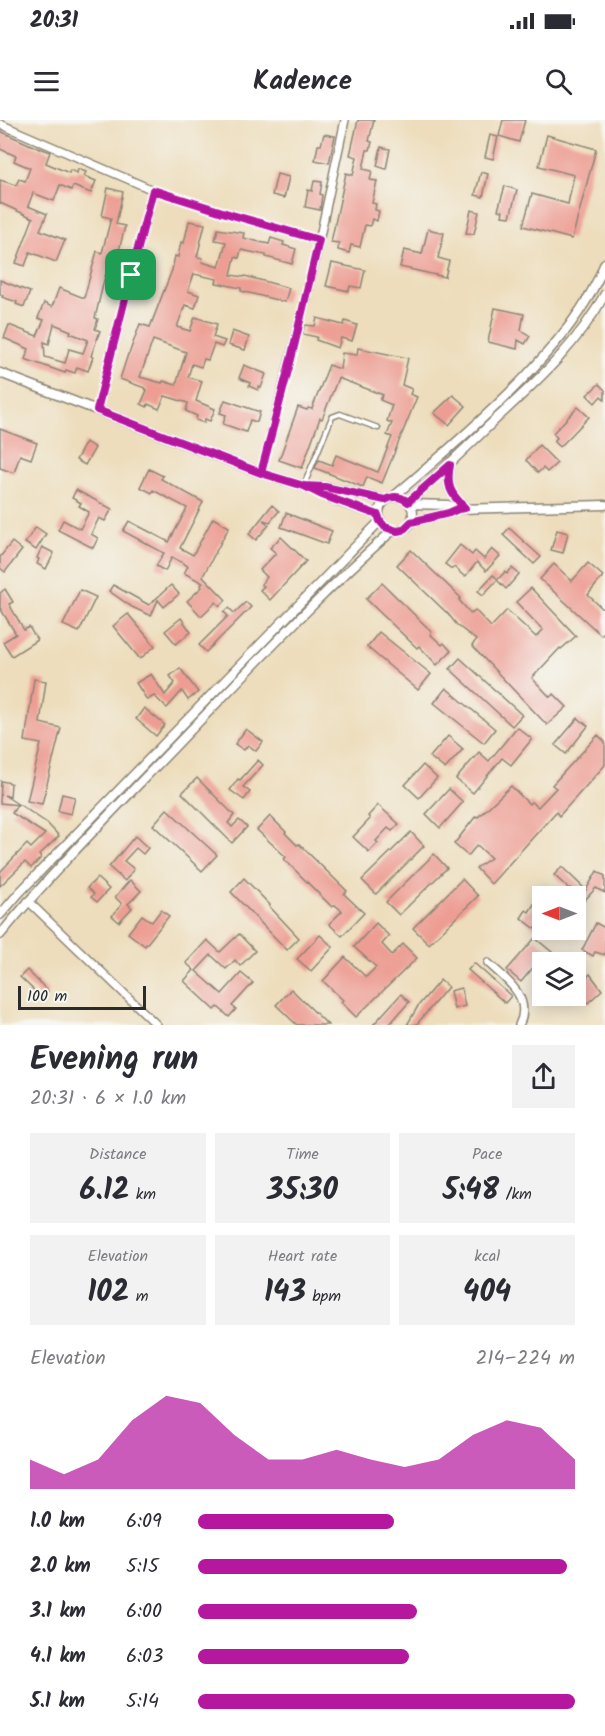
<!DOCTYPE html>
<html lang="en">
<head>
<meta charset="utf-8">
<style>
  body { margin:0; font-family:Kalam,sans-serif; background:#f2f2f3; color:#2b2b33; height:100vh; display:flex; flex-direction:column; font-size:22px; white-space:nowrap }
  * { box-sizing:border-box; margin:0 }
  p { font-size:20px; color:#7c7c81 }
  .icon { flex:none; width:33px; height:33px; fill:none; stroke:currentColor; stroke-width:2; stroke-linecap:round; stroke-linejoin:round }
  .map { position:relative; height:905px; overflow:hidden }
  .side { display:flex; flex-direction:column; background:#fff; flex:1 }
  .side>* { flex:none }
  .needle { width:39px; rotate:270deg }
  .fabs { position:absolute; left:532px; top:766px; display:grid; gap:12px }
  .fabs a { display:grid; place-items:center; width:54px; height:54px; border-radius:0px; background:#fff; box-shadow:0 3px 15px #0003; font-size:30px }
  .scale { position:absolute; left:18px; bottom:15px; width:128px; box-sizing:border-box; padding-left:6px; border:3px solid #2b2b2b; border-top:0; font-size:16px; line-height:21px; white-space:nowrap; color:#2b2b2b; -webkit-text-stroke:4px #f6f6f2; paint-order:stroke }
  .pin { position:absolute; display:grid; place-items:center; width:51px; height:51px; color:#fff; margin:-26px; border-radius:12px; box-shadow:0 3px 9px #0006 }
  .round { display:grid; place-items:center; flex:none; width:63px; height:63px; border-radius:0px; background:#f2f2f3 }
  .summary { display:flex; align-items:center; justify-content:space-between; height:102px; padding:0 30px }
  h1 { font-size:33px; font-weight:700; line-height:45px }
  .stats { display:grid; grid-template-columns:repeat(3,1fr); gap:9px; height:102px; padding:6px 30px }
  .stats div { display:grid; align-content:center; border-radius:0px; background:#f2f2f3; text-align:center }
  .stats b { font-size:30px; font-weight:700 }
  .stats small { font-size:16px; font-weight:400 }
  .stats p { font-size:16px }
  .chart { height:168px; padding:12px 30px }
  .chart p { display:flex; justify-content:space-between }
  .chart svg { width:100%; height:108px; margin-top:6px; fill:#b5179e; opacity:.7 }
  ul { padding:0 30px; list-style:none; font-size:20px }
  li { display:grid; grid-template-columns:96px 72px 1fr; align-items:center; height:45px }
  li i { height:15px; border-radius:8px; background:#b5179e }
  .status { display:flex; justify-content:space-between; align-items:center; height:42px; padding:0 30px; background:#fff; direction:ltr }
  .status svg { height:16px; fill:currentColor }
  header { display:flex; justify-content:space-between; align-items:center; height:78px; padding:0 30px; background:#fff; font-size:27px; font-weight:700 }
  .map>svg:first-child { display:block }
</style>
</head>
<body>
<div class="status"><b>20:31</b><svg viewBox="0 0 49 12"><path d="M0 12V9h3v3zM5 12V6h3v6zM10 12V3h3v9zM15 12V0h3v12zM26 1h20v11H26zM47 4h2v5h-2z"/></svg></div>
<header><svg class="icon" aria-label="menu" viewBox="0 0 24 24"><path d="M4 6h16M4 12h16M4 18h16"/></svg>Kadence<svg class="icon" aria-label="search" viewBox="0 0 24 24"><circle cx="10" cy="10" r="6"/><path d="M15 15l6 6"/></svg></header>
<div class="map">
<svg width="605" height="905" viewBox="0 0 605 905">
  <rect width="100%" height="100%" fill="#f6f6f2"/>
  <filter id="ink" filterUnits="userSpaceOnUse"><feTurbulence type="fractalNoise" baseFrequency=".0167" numOctaves="2"/><feDisplacementMap in="SourceGraphic" scale="12" xChannelSelector="R" yChannelSelector="G"/><feConvolveMatrix kernelMatrix="1 2 1 2 8 2 1 2 1" color-interpolation-filters="sRGB"/></filter>
  <filter id="wash" filterUnits="userSpaceOnUse"><feTurbulence type="fractalNoise" baseFrequency=".008" numOctaves="4" result="noise"/><feDisplacementMap in="SourceGraphic" scale="24" xChannelSelector="R" yChannelSelector="G"/><feGaussianBlur stdDeviation="1.35" result="paint"/><feColorMatrix in="noise" values="0 0 0 0 0 0 0 0 0 0 0 0 0 0 0 0 0 1.4 0 .05"/><feComposite in="paint" operator="in"/></filter>
  <g filter="url(#wash)">
    <rect width="100%" height="100%" fill="#edddbc"/>
    <g id="blocks">
      <g fill="#ed9d93" fill-rule="evenodd">
        <path d="M358,0h16l-5,21 3,1 -2,8h-3l-4,19 9,2 -2,9 7,1 -5,22 4,1 -1,6 4,1 -2,10 -5,-2 -2,7 -5,-1 -5,22 -9,-2 -2,8 -11,-3 1,-7 -8,-1 15,-69 7,2 4,-18 -7,-2z"/>
        <path d="M503,0h22l-6,22 -20,-6z"/>
        <path d="M0,11l40,18v-1l10,4 -4,11 23,10 1,-3 7,3 1,-4 8,3 -2,4 12,5 -5,12 -18,-7 -2,4 -11,-5 -6,16 -21,-8 -5,13 19,8 -7,16 25,10 -9,22 -26,-10 -5,14 -9,-3 17,-45 -33,-15v-23l16,5 3,-6 6,2 5,-13 -16,-7 2,-5 -16,-7z"/>
        <path d="M324,14l11,2 -6,27 -14,-3 3,-15h3z"/>
        <path d="M490,15l8,2 -5,22 -8,-2z"/>
        <path d="M547,15l49,14 -24,90 -49,-13 9,-32 36,10 6,-29 -35,-9z"/>
        <path d="M381,27l9,2 -4,20 -9,-3z"/>
        <path d="M481,52l7,2 -5,23 -8,-2z"/>
        <path d="M277,54l12,3 -5,21 -12,-3z"/>
        <path d="M314,61l8,1 -2,12 2,1 -2,15 -15,-3 3,-17 4,1z"/>
        <path d="M505,66l12,4 -7,27 -8,-1 1,-5 -5,-1z"/>
        <path d="M108,68l15,4 -7,32 9,2 -7,29 -6,-1 -8,26 -9,38 3,1 -3,10 5,2 -9,25 2,1 -5,14 -11,-4 -2,6 -9,-3 -1,3 -40,-14 4,-10 -25,-11 5,-13 28,11 7,-16 -6,-2 6,-15 8,4 7,-19 25,10 13,-47 5,2 9,-35 -9,-2zM54,204l17,7 -1,2 18,7 -5,13 -14,-4 -4,14 -20,-6 -1,-15 5,2z"/>
        <path d="M471,90l8,2 -5,22 -8,-1z"/>
        <path d="M189,101l16,3 -8,33 6,1 -1,4 17,5 7,-25 -11,-2 3,-11 26,4 -1,5 26,6 2,-6 13,4 -1,3 13,4 -4,15 -26,-7v-2l-25,-5 -2,8 -4,-1 -4,18 13,2 1,-1 44,12 -4,14 -44,-11v-3l-25,-5 1,-4 -23,-5 -6,17 11,4 -4,13 -10,-3 -8,22 13,4 5,-14 22,7 -4,13 12,4 -3,6 -8,-3 -6,16 -4,-1 -3,8 -9,-3 -4,13 14,4 -6,20 19,8 -5,12 -5,-2 -1,4 -8,-3 1,-4 -11,-5 2,-8 -23,-7 -6,13 -11,-5 -1,3 -6,-3 6,-14 -2,-1v-1l-25,-9 8,-25h1l11,-30 10,3 22,-57 3,-14 3,1 3,-15 3,1zM153,220l33,12 -10,33 -13,-4 -1,2 -22,-6z"/>
        <path d="M428,109l16,4 -6,25 11,3 -4,16 -45,-10 4,-17 18,4z"/>
        <path d="M332,143l33,7 -4,18 -11,-2 -1,5 -23,-5z"/>
        <path d="M0,160l30,12 -6,15 -8,-3 1,-2 -15,-5 1,-2 -3,-1z"/>
        <path d="M495,188l29,6 -3,16 9,6 -5,8 -7,-4 -1,9 -29,-7z"/>
        <path d="M317,198l22,6 5,1 1,-4 12,4 -5,16 -11,-3 -3,10 -22,-8 1,-3 -15,-3 3,-9 10,1z"/>
        <path d="M232,211l17,6 -4,13 -17,-5z"/>
        <path d="M358,228l50,10 -6,27 10,4 -2,5 7,3 -35,86 -15,-6 -4,10 -48,-19 4,-8 13,5 4,-10 42,17 14,-35 -5,-2 5,-12 -5,-2 5,-16 -12,-5 3,-5 -45,-17 -16,41 -2,-1 -18,50 -23,-8 19,-53 9,3 1,-2 4,1 17,-44 11,4 2,-16 15,2z"/>
        <path d="M244,245l22,9 -5,14 -2,-1 -1,3 -9,-4 1,-3 -11,-5z"/>
        <path d="M599,264l6,6v10l-4,-4 -6,7 -8,-8z"/>
        <path d="M453,275l13,11 -17,19 -15,-12z"/>
        <path d="M225,280l35,12 -3,10 -7,-2 -4,12 -23,-8 3,-9 -6,-2z"/>
        <path d="M578,287l11,10 -29,30 -6,-6 3,-3 -4,-5z"/>
        <path d="M0,309l37,14 -6,16 -11,-4 -6,18 -14,-5z"/>
        <path d="M86,322l9,6 -10,17 -9,-5z"/>
        <path d="M539,325l18,18 -10,9 -4,-4 -5,5 -12,-13z"/>
        <path d="M149,349l14,7 -2,3 42,23 -23,46 13,7 20,-37 16,9 -26,49 23,24 -6,6 -4,-4 -15,14 -14,-15 15,-14 -1,-2 2,-2 -19,-10 4,-7 -16,-9 -7,14 -9,-5 8,-13 -41,-22 6,-10 40,21 18,-34 -34,-18 -1,3 -12,-6z"/>
        <path d="M76,370l36,19 -7,12 -6,-3 -8,16 7,4 -5,10 -35,-18 5,-10 17,9 9,-17 -10,-6 2,-3 -9,-5z"/>
        <path d="M272,385l7,6 -9,11 -7,-2 6,5 -13,15 -7,-6z"/>
        <path d="M286,393l46,18 -5,13 -46,-17z"/>
        <path d="M36,407l10,7 -10,16 -11,-7z"/>
        <path d="M509,408l32,29 -7,7 -31,-29z"/>
        <path d="M557,410l11,3 -5,20 -12,-3z"/>
        <path d="M281,417l25,24 -36,39 -10,-10 4,-4 -3,-2 6,-7 -7,-7 16,-17 -6,-5z"/>
        <path d="M12,422l10,8 -17,22 -5,-4v-11z"/>
        <path d="M460,425l12,10 3,-4 9,8 8,-10 8,7 -14,15 -9,-9 -12,15 -11,-10 -2,2 -7,-5z"/>
        <path d="M42,427l12,6 -8,16 -9,-5 2,-5 -2,-1z"/>
        <path d="M411,430l50,48 -2,2 12,14 4,-4 16,17 16,-17 29,27 7,-7 -27,-28 15,-14 45,48 -15,13 -1,-1 -28,30 18,19 4,-3 13,13 -20,18 -75,-79 4,-6 -19,-15 -8,-10 -52,-50z"/>
        <path d="M588,443l15,13 -15,19 17,16v20l-4,4 -61,-56 14,-15 18,17z"/>
        <path d="M512,448l7,6 -13,15 -9,-9 -14,15 -5,-4 15,-16 5,4 7,-7 2,2z"/>
        <path d="M382,463l50,49 -2,2 12,11 2,-2 7,8 -14,14 -18,-19 -2,2 -51,-49z"/>
        <path d="M113,465l36,20 22,-20 8,9 -15,13 -6,-7 -7,16 -19,-9 -23,-16z"/>
        <path d="M5,469l8,13 -4,2 15,26 5,-3 8,13 -25,16 -9,-14 13,-8 -16,-26v-15z"/>
        <path d="M80,470l16,7 -17,35 -16,-7z"/>
        <path d="M246,482l5,5 -45,45 -7,-7 29,-29 -4,-4 5,-4 5,5z"/>
        <path d="M128,494l27,32 -15,13 -27,-33z"/>
        <path d="M181,498l10,14 -15,12 -11,-13z"/>
        <path d="M379,512l52,42 -13,16 -51,-43z"/>
        <path d="M460,538l62,57 -10,11 -62,-57z"/>
        <path d="M180,548l18,24 -10,8 -6,-9 -15,17 -13,-12 -7,4 -11,-17 15,-9 14,21 10,-12 -5,-7z"/>
        <path d="M34,559l12,2 -6,42 21,5 -19,76 -15,-3 14,-57 -16,-3z"/>
        <path d="M446,568l49,41 -11,14 -50,-40z"/>
        <path d="M144,588l21,17 -9,11 -20,-17z"/>
        <path d="M578,598l10,8 -22,28 -11,-9z"/>
        <path d="M517,607l15,12 -21,26 -9,-7 -29,35 -17,-14 23,-27 10,9z"/>
        <path d="M246,609l17,13 -7,9 -8,-6 -4,5 -9,-6z"/>
        <path d="M598,615l7,7v23l-46,51 -3,-4 -65,72 -15,-16 15,-10 -14,-13 -9,11 -14,-12 22,-28 2,1 33,-31 18,18 2,-2 7,5 18,-19 -4,-3z"/>
        <path d="M448,616l15,13 -18,20 -15,-12z"/>
        <path d="M258,640l5,5 -20,22 7,5 -6,8 -14,-10 8,-11 2,1z"/>
        <path d="M423,645l14,13 -18,20 -14,-13z"/>
        <path d="M197,658l37,37 -6,8 4,4 7,-7 8,7 -15,16 -50,-50z"/>
        <path d="M1,661l10,2 -1,14 -6,-2 15,10 -19,-2z"/>
        <path d="M449,669l14,13 -23,26 -14,-14z"/>
        <path d="M62,674l13,3 -4,17 -13,-3z"/>
        <path d="M17,685h3l27,18 12,13 -20,19 2,3 -10,10 -6,-6 -25,24v-14l27,-28 4,4 14,-14 -33,-21z"/>
        <path d="M378,685l21,19 -7,7 -4,-3 -12,13 2,2 -9,9 -16,-15 17,-18 -2,-3z"/>
        <path d="M167,689l50,46 -15,16 -49,-46z"/>
        <path d="M270,696l16,16 -1,1 12,12 2,-1 48,47 -3,3 20,19 -22,23 -13,-12 13,-13 -7,-6 -3,2 -48,-48 2,-2 -29,-27z"/>
        <path d="M411,712l13,14 -48,48 -14,-14z"/>
        <path d="M135,716l13,12 -5,6 -7,-6 -12,13 10,8 -9,12 -16,-14z"/>
        <path d="M434,734l13,14 -48,47 -13,-13z"/>
        <path d="M562,747l24,23 11,-19 8,5v17l-9,-5 -13,14 -3,-2 3,-4 -3,-4 -2,3 -8,-7 -1,1 -15,-14z"/>
        <path d="M97,758l12,11 -12,13 -6,-5 3,-3 -7,-6z"/>
        <path d="M244,758l26,27 -1,1 30,32 -12,12 -56,-58z"/>
        <path d="M462,759l16,17 -49,48 -16,-16z"/>
        <path d="M130,760l11,11 -13,13 4,4 -13,14 -7,-6 10,-12 -7,-7z"/>
        <path d="M543,770v32l-6,8 -16,-12 5,-8 3,2z"/>
        <path d="M161,790l8,6 -24,30 -17,-13 14,-18 10,7z"/>
        <path d="M376,803l13,13 -7,8 10,11 11,-11 14,14 -61,59 -15,-15 2,-2 -20,-19 22,-24 21,20 10,-10 -22,-20z"/>
        <path d="M596,803l9,5v27l-10,-3 -2,4 -11,-6z"/>
        <path d="M239,814l16,17 -15,15 -5,-6 -9,9 -15,-14 -15,16 26,23 19,-21 12,10 -21,23 4,3 -7,8 -11,-10 -3,3 -31,-29 10,-11 -8,-7 21,-23 13,12z"/>
        <path d="M320,815l13,12 -22,24 -14,-12z"/>
        <path d="M535,818l17,14 -13,15 -3,-3 -15,18 -14,-12z"/>
        <path d="M474,843l37,33 -6,7 -37,-33z"/>
        <path d="M576,847l10,11 4,-4 12,16 -14,13 -12,-13z"/>
        <path d="M27,850l21,21 -6,7 -22,-21z"/>
        <path d="M440,860l8,7 -32,38h-9l11,-19z"/>
        <path d="M461,868l4,18 -11,3 -4,-18z"/>
        <path d="M291,869l37,36h-31l-21,-20z"/>
        <path d="M401,874l8,8 -20,23h-16z"/>
      </g>
    </g>
  </g>
  <g filter="url(#ink)">
    <use href="#blocks" fill-opacity="0" stroke="#8c8474" stroke-width="1.5"/>
    <g fill="none" stroke-linecap="round" stroke-linejoin="round">
      <defs>
        <path id="service" d="M304,365l28,-68 8,-3 38,14"/>
        <g id="minor">
          <path d="M0,4l153,66 79,25 87,25"/>
          <path d="M97,290l56,-220"/>
          <path d="M261,353l52,-204 32,-149"/>
          <path d="M28,781l129,124"/>
          <path d="M488,843c18,16 45,35 31,62"/>
        </g>
        <g id="tertiary">
          <path d="M0,253l261,100 43,13 21,1 60,13"/>
          <path d="M450,345c-4,22 0,28 15,43"/>
          <path d="M307,367l33,15 38,13"/>
          <circle cx="396" cy="394" r="17"/>
          <path d="M393,377c45,-38 89,-76 130,-118 32,-34 65,-71 82,-116"/>
          <path d="M408,382c30,-27 59,-55 88,-83 41,-38 82,-75 109,-125"/>
          <path d="M410,384l38,1 9,4 148,-4"/>
          <path d="M411,402l38,-9 8,-4"/>
          <path d="M0,795l20,-23 360,-371"/>
          <path d="M0,815c58,-70 123,-134 186,-200 67,-69 133,-140 206,-204"/>
        </g>
      </defs>
      <use href="#service" stroke="#8c8474" stroke-width="7"/>
      <use href="#minor" stroke="#8c8474" stroke-width="10"/>
      <use href="#tertiary" stroke="#8c8474" stroke-width="11"/>
      <use href="#service" stroke="#fff" stroke-width="4"/>
      <use href="#minor" stroke="#fff" stroke-width="7"/>
      <use href="#tertiary" stroke="#fff" stroke-width="8"/>
    </g>
  </g>
  <g fill="none" stroke-linecap="round" stroke-linejoin="round" filter="url(#ink)">
    <defs>
      <path id="route" d="M131,155l-34,135 164,63 43,13 18,9 56,20 2,6 5,6 12,4 6,-1 8,-8 38,-9 9,-4 7,-1c-15,-15 -19,-22 -15,-43l-42,37c-7,-6 -14,-7 -23,-2l-60,-13 -21,-1 -43,-13 30,-114 28,-119 -87,-25 -79,-25 -22,85"/>
    </defs>
    <use href="#route" stroke="#fff" stroke-width="12"/>
    <use href="#route" stroke="#b5179e" stroke-width="8"/>
  </g>
</svg>
<div class="fabs">
<a><svg class="needle" viewBox="-14 -14 28 28"><path d="M0-13l5 13h-10z" fill="#e53935"/><path d="M0 13l5-13h-10z" fill="#7c7c81"/></svg></a>
<a><svg class="icon" aria-label="layers" viewBox="0 0 24 24"><path d="M12 4l9 5-9 5-9-5zM3 14l9 5 9-5"/></svg></a>
</div>
<div class="scale">100 m</div>
<div class="pin" style="left:131px;top:155px;background:#1e9e55"><svg class="icon" aria-label="arrive" viewBox="0 0 24 24"><path d="M6 21V4h12l-3 4 3 4H6"/></svg></div>
</div>
<section class="side">
<div class="summary"><div><h1>Evening run</h1><p>20:31 · 6 × 1.0 km</p></div><a class="round"><svg class="icon" aria-label="share" viewBox="0 0 24 24"><path d="M12 15V3M7 8l5-5 5 5M5 13v7h14v-7"/></svg></a></div>
<div class="stats">
<div><p>Distance</p><b>6.12<small> km</small></b></div>
<div><p>Time</p><b>35:30</b></div>
<div><p>Pace</p><b>5:48<small> /km</small></b></div>
</div>
<div class="stats">
<div><p>Elevation</p><b>102<small> m</small></b></div>
<div><p>Heart rate</p><b>143<small> bpm</small></b></div>
<div><p>kcal</p><b>404</b></div>
</div>
<div class="chart"><p><span>Elevation</span>214–224 m</p>
<svg viewBox="0 0 160 44" preserveAspectRatio="none"><path d="M0 44V32L10 38L20 32L30 16L40 6L50 9L60 22L70 32L80 32L90 28L100 32L110 35L120 32L130 22L140 16L150 19L160 32V44z"/></svg>
</div>
<ul>
<li><b>1.0 km</b>6:09<i style="width:52%"></i></li>
<li><b>2.0 km</b>5:15<i style="width:98%"></i></li>
<li><b>3.1 km</b>6:00<i style="width:58%"></i></li>
<li><b>4.1 km</b>6:03<i style="width:56%"></i></li>
<li><b>5.1 km</b>5:14<i style="width:100%"></i></li>
</ul>
</section>
</body>
</html>
